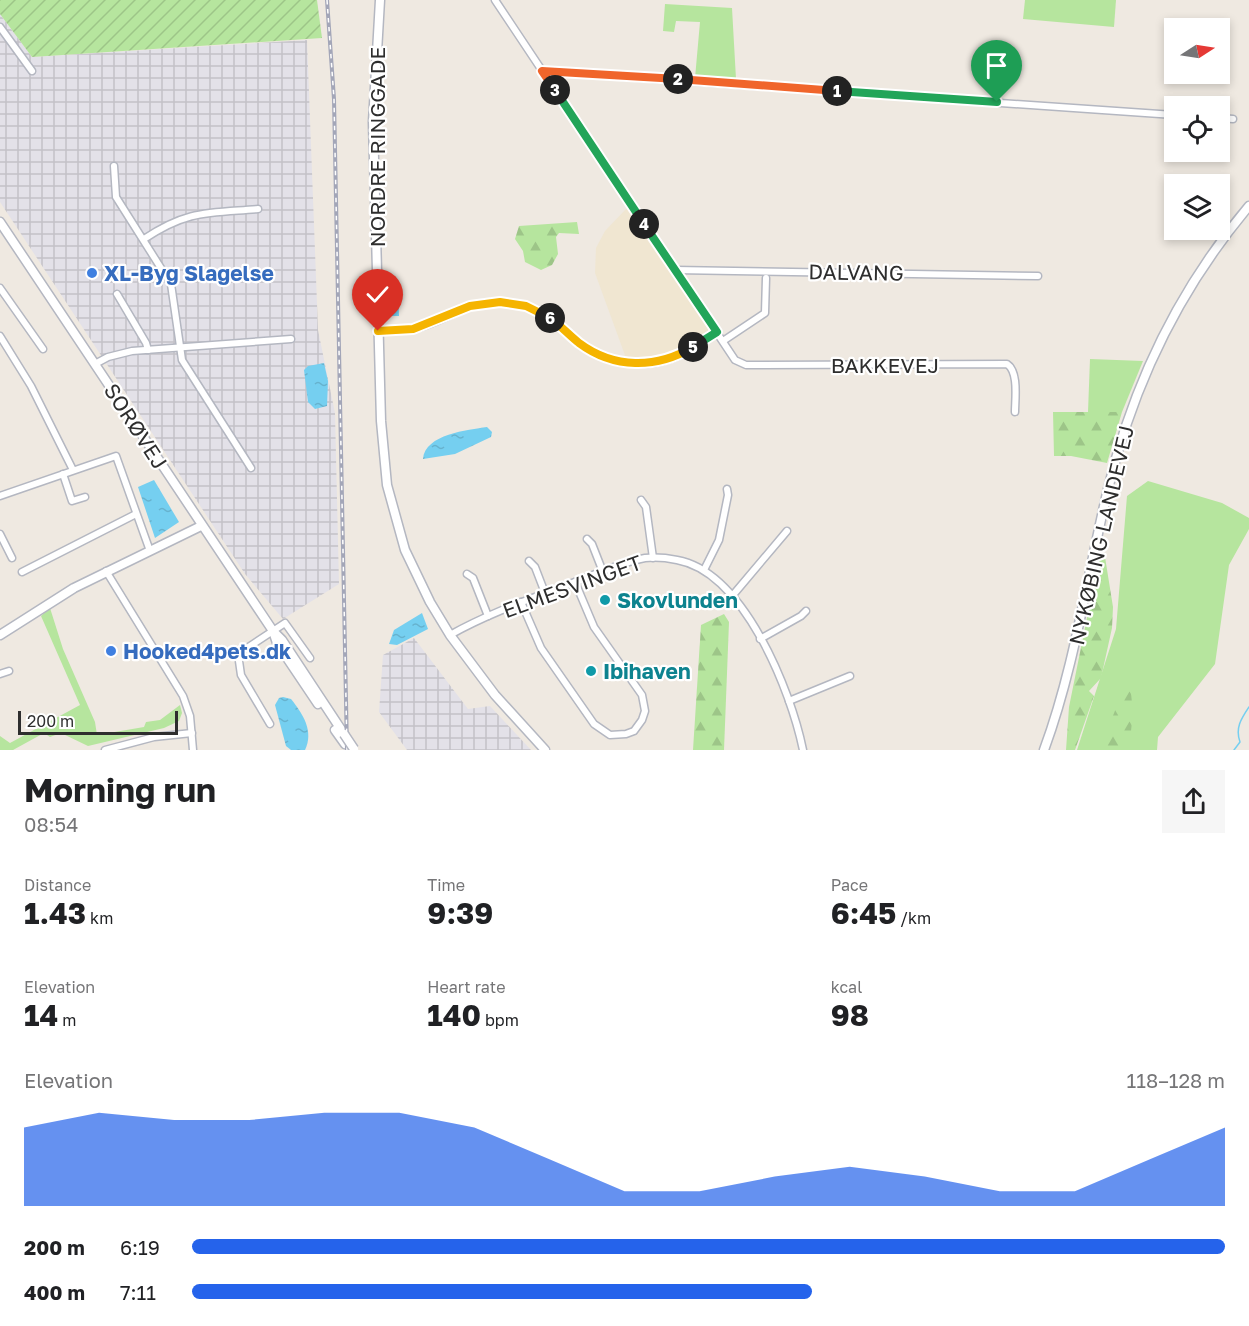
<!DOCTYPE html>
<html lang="en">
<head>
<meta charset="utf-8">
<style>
  body { margin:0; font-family:"Golos Text",sans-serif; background:#f6f6f6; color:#202124; height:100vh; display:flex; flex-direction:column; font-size:22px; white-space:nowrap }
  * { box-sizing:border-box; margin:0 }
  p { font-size:20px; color:#757577 }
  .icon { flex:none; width:33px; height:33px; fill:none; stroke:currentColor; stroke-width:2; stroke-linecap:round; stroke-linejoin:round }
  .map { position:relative; height:750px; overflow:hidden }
  .details { display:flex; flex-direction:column; background:#fff; flex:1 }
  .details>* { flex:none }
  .needle { width:39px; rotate:78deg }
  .controls { position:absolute; left:1164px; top:18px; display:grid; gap:12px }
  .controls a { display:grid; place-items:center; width:66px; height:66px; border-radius:0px; background:#fff; box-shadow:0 3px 9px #0003; font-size:30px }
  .scale { position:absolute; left:18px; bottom:15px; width:160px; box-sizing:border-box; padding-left:6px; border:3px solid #2e2e2e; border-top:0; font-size:16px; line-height:21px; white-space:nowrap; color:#2e2e2e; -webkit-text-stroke:4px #fff; paint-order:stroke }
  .pin { position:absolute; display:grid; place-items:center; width:51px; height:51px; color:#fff; margin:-62px -26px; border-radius:50% 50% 50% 0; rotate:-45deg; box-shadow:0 0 6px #0007 }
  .pin .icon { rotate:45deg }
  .km { position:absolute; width:30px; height:30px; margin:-15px; border-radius:50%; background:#222; color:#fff; font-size:16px; line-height:30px; text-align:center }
  .round { display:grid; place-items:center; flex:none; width:63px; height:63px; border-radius:0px; background:#f6f6f6 }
  .summary { display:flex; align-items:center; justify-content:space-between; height:102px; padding:0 24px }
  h1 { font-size:33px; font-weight:700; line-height:45px }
  .figures { display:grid; grid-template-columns:repeat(3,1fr); gap:9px; height:102px; padding:6px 24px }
  .figures div { display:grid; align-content:center }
  .figures b { font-size:30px; font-weight:700 }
  .figures small { font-size:16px; font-weight:400 }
  .figures p { font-size:16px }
  .chart { height:168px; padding:12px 24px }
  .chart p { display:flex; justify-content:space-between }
  .chart svg { width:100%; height:108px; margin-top:6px; fill:#2563eb; opacity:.7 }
  ul { padding:0 24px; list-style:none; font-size:20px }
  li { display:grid; grid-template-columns:96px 72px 1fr; align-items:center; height:45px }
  li i { height:15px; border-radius:8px; background:#2563eb }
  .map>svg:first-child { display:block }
</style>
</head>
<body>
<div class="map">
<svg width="1249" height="750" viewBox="0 0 1249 750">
  <defs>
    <pattern id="industrial-grid" width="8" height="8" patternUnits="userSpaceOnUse" patternTransform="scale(1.5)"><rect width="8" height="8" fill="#e3e1e8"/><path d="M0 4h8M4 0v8" fill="none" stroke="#c3c1c7"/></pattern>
    <pattern id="forest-firs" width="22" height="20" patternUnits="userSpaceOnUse" patternTransform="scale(1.5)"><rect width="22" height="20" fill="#b6e59e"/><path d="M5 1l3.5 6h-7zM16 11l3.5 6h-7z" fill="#9dc588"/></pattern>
    <pattern id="garden-furrows" width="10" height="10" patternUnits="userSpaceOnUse" patternTransform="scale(1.5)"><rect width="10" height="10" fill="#b6e59e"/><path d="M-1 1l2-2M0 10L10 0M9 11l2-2" fill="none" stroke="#9dc588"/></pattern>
    <pattern id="water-ripples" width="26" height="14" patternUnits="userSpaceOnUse" patternTransform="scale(1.5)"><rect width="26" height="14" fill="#75cff0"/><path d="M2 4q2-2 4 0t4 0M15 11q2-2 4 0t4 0" fill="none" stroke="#66b2ce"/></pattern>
  </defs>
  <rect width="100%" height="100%" fill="#efe9e1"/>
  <g fill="url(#industrial-grid)">
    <path d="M0,14l32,43 275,-17 11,290 17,83 4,171 -56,35 -38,-45 -245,-372z"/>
    <path d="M414,638l54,71 22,-3 41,44h-124l-28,-38 4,-57z"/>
  </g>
  <path fill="#f0e6d1" d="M627,208l83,122 -39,25 -23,4 -22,-1 -31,-85 1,-25 9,-17z"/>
  <g fill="#b6e59e">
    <path d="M1025,0h91l-2,27 -91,-8z"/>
    <path d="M665,4l67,4 4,71 -41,-1 5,-56 -24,-1 -2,11 -11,-1z"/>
    <path d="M1090,359l53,2 -21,51h-34z"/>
    <path d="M1148,481l74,22 27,15v11l-20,36 -14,99 -57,73 -1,13h-80l39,-121 11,-133z"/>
    <path d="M50,608l13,41 32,73 2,13 47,-8 2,-5 14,-2 20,-15 2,8 -3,8 -15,7 -76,18 -27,-13 -11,4 -6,-4 -31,17h-13v-14l10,7 70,-38 -39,-89z"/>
  </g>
  <g fill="url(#forest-firs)">
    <path d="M577,222l2,12 -20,-1 -3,4 2,17 -6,11 -11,5 -16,-8 -2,-11 -8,-12 4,-13z"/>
    <path d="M1053,412h69l-15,51 -36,-7h-17z"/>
    <path d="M1102,556l3,1 8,50 -1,21 -11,50 -12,13 5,5 -19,54h-9l3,-43 30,-149z"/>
    <path d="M724,614l5,8 -5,128h-31l8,-125z"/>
    <path d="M1130,684l3,28 -4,38h-23l2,-22 17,-42z"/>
  </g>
  <path fill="url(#garden-furrows)" d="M0,0h317l5,38 -290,19 -32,-43z"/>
  <g fill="url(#water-ripples)">
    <path d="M386,284l12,2 1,30h-14l-1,-29z"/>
    <path d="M324,363l4,18 -1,25 -12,3 -7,-7 -4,-32 4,-4z"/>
    <path d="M487,427l5,5 -1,5 -36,17 -32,5c2,-25 45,-29 64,-32z"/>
    <path d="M154,480l25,42 -24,16 -17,-51z"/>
    <path d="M422,613l6,16 -31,16 -8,-1 5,-14z"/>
    <path d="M283,697l8,2c12,15 23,32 14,51h-14l-5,-4 -11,-41 4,-7z"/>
  </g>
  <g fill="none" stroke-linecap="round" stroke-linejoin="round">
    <path stroke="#75cff0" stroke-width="1.5" d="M1234,750l6,-8c-5,-14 1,-23 9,-35"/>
    <defs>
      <g id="street">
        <path d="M495,0l240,360 11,5 261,-1c12,8 8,35 8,48"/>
        <path d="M0,27l32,44"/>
        <path d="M542,71l632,44"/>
        <path d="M1220,118l13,1"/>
        <path d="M114,166l2,31 55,87 11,76 69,108"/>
        <path d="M144,239c43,-29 64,-26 114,-30"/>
        <path d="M675,270l363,6"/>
        <path d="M0,288l43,61"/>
        <path d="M117,294l29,49 2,7"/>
        <path d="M378,331c17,0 33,0 49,-6 26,-9 45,-24 73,-23 31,1 54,18 76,38 24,22 62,30 94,19 17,-5 32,-17 47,-27"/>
        <path d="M0,336l31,50 42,84"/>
        <path d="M723,341l42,-28 1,-35"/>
        <path d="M95,364l13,-7 24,-6 159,-12"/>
        <path d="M63,474l9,27 13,-4"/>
        <path d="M0,496l116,-40 34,95"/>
        <path d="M641,500l5,7 7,51"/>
        <path d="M0,534l12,24"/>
        <path d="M587,539l5,5 11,28"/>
        <path d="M529,561l6,6 10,26"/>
        <path d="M704,570l15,-30 9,-45 -1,-6"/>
        <path d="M106,571l77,125 7,20 3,34"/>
        <path d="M22,572l114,-58"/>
        <path d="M467,574l6,4 15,38"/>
        <path d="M733,595l54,-64"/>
        <path d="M521,602l20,46 53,76 16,11 16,-1 8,-3 8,-11 3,-9 -3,-16 -48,-68 -19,-45"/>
        <path d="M450,635c41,-23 86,-38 130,-55 21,-8 43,-18 65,-22 11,-1 22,0 32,2 67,12 114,131 126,190"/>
        <path d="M760,639l41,-23 5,-5"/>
        <path d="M0,674l9,-3"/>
        <path d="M789,701l61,-25"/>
        <path d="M270,724l-29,-49 -3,-21 47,-31 25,35"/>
        <path d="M105,750l49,-13 38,-4"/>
      </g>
      <g id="secondary">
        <path d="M380,0l-7,122 8,299 6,64 18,65 25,52 20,33 45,60 50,55"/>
        <path d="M0,222l273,409 9,9 62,94"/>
        <path d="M274,634l3,9 41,61"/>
        <path d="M0,635l74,-47 127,-62"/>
        <path d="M335,730l10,14"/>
        <path d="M1044,750c31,-84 43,-174 64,-261 25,-105 72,-201 141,-283"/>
      </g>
    </defs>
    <use href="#street" stroke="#b4b7c1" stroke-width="9"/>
    <use href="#secondary" stroke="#b4b7c1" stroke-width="11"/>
    <use href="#street" stroke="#fff" stroke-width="6"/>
    <use href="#secondary" stroke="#fff" stroke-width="8"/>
    <defs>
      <path id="rail" d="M327,0l7,99 13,651"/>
    </defs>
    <use href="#rail" stroke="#a3a6b8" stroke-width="4"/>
    <use href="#rail" stroke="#fff" stroke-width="1.5" stroke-dasharray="4.5" stroke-linecap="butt"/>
    <defs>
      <path id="secondary-bridge" d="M344,734l10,15"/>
    </defs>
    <use href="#secondary-bridge" stroke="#b4b7c1" stroke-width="11" stroke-linecap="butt"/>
    <use href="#secondary-bridge" stroke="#fff" stroke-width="8"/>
  </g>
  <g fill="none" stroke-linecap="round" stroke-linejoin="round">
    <defs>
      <path id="split-1" d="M837,91l160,11"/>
      <path id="split-2" d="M678,79l159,12"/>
      <path id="split-3" d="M555,90l-13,-19 136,8"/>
      <path id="split-4" d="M555,90l89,134"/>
      <path id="split-5" d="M644,224l73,108 -24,15"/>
      <path id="split-6" d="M550,318c11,8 19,17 29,25 35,26 77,26 114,4"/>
      <path id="split-7" d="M378,331l35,-2 57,-23 30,-4 26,4 24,12"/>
    </defs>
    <use href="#split-1" stroke="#fff" stroke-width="12"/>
    <use href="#split-2" stroke="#fff" stroke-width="12"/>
    <use href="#split-3" stroke="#fff" stroke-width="12"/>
    <use href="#split-4" stroke="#fff" stroke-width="12"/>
    <use href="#split-5" stroke="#fff" stroke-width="12"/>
    <use href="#split-6" stroke="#fff" stroke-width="12"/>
    <use href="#split-7" stroke="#fff" stroke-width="12"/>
    <use href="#split-1" stroke="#22a559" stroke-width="8"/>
    <use href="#split-2" stroke="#f0652b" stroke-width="8"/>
    <use href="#split-3" stroke="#f0652b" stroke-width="8"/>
    <use href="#split-4" stroke="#22a559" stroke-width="8"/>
    <use href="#split-5" stroke="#22a559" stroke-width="8"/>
    <use href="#split-6" stroke="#f5b400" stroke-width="8"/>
    <use href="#split-7" stroke="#f5b400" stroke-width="8"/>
  </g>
  <g fill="#3f7fe0" stroke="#fff" stroke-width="2">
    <circle cx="92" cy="273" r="6"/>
    <circle cx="111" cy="651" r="6"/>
  </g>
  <g fill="#0f9aa8" stroke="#fff" stroke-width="2">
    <circle cx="605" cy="600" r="6"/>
    <circle cx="591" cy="671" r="6"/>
  </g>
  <g text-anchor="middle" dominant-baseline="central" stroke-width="4.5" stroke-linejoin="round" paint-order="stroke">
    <g font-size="21" fill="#2e2e2e" stroke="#fff">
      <text transform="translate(377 147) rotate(-90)">NORDRE RINGGADE</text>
      <text transform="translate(856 272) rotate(1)">DALVANG</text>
      <text x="885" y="365">BAKKEVEJ</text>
      <text transform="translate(136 426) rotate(57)">SORØVEJ</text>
      <text transform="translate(1101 535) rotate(-77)">NYKØBING LANDEVEJ</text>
      <text transform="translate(572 586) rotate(-20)">ELMESVINGET</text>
    </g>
    <g font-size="21" font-weight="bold" fill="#366cbe" stroke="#fff" text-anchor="start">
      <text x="104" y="273">XL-Byg Slagelse</text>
      <text x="123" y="651">Hooked4pets.dk</text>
    </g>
    <g font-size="21" font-weight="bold" fill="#0d838f" stroke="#fff" text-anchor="start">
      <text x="617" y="600">Skovlunden</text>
      <text x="603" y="671">Ibihaven</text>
    </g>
  </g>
</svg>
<div class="controls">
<a><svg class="needle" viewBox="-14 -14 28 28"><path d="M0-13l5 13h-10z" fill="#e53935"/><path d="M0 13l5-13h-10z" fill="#757577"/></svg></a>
<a><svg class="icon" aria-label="locate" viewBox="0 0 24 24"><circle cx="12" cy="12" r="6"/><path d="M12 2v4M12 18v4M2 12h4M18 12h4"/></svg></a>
<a><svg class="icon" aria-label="layers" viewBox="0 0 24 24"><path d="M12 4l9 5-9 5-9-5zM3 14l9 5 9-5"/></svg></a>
</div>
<div class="scale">200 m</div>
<div class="pin" style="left:997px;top:102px;background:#1e9e55"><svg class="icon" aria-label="arrive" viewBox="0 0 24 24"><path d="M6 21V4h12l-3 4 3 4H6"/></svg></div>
<div class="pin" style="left:378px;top:331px;background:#d93025"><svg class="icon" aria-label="check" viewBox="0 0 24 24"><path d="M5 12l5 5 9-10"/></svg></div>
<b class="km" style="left:837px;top:91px">1</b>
<b class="km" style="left:678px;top:79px">2</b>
<b class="km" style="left:555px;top:90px">3</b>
<b class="km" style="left:644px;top:224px">4</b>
<b class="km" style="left:693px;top:347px">5</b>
<b class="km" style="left:550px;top:318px">6</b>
</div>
<section class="details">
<div class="summary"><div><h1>Morning run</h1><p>08:54</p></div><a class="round"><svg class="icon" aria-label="share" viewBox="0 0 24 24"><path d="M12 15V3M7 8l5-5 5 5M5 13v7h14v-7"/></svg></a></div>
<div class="figures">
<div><p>Distance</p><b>1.43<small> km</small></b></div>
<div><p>Time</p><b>9:39</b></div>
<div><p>Pace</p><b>6:45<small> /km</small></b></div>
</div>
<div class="figures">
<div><p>Elevation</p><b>14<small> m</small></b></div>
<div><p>Heart rate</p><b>140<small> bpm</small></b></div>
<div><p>kcal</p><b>98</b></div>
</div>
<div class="chart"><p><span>Elevation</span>118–128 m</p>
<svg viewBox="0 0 160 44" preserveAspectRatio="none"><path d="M0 44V12L10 6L20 9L30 9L40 6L50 6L60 12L70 25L80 38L90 38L100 32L110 28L120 32L130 38L140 38L150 25L160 12V44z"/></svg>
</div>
<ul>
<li><b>200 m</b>6:19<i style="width:100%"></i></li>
<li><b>400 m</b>7:11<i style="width:60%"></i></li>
</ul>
</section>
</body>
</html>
